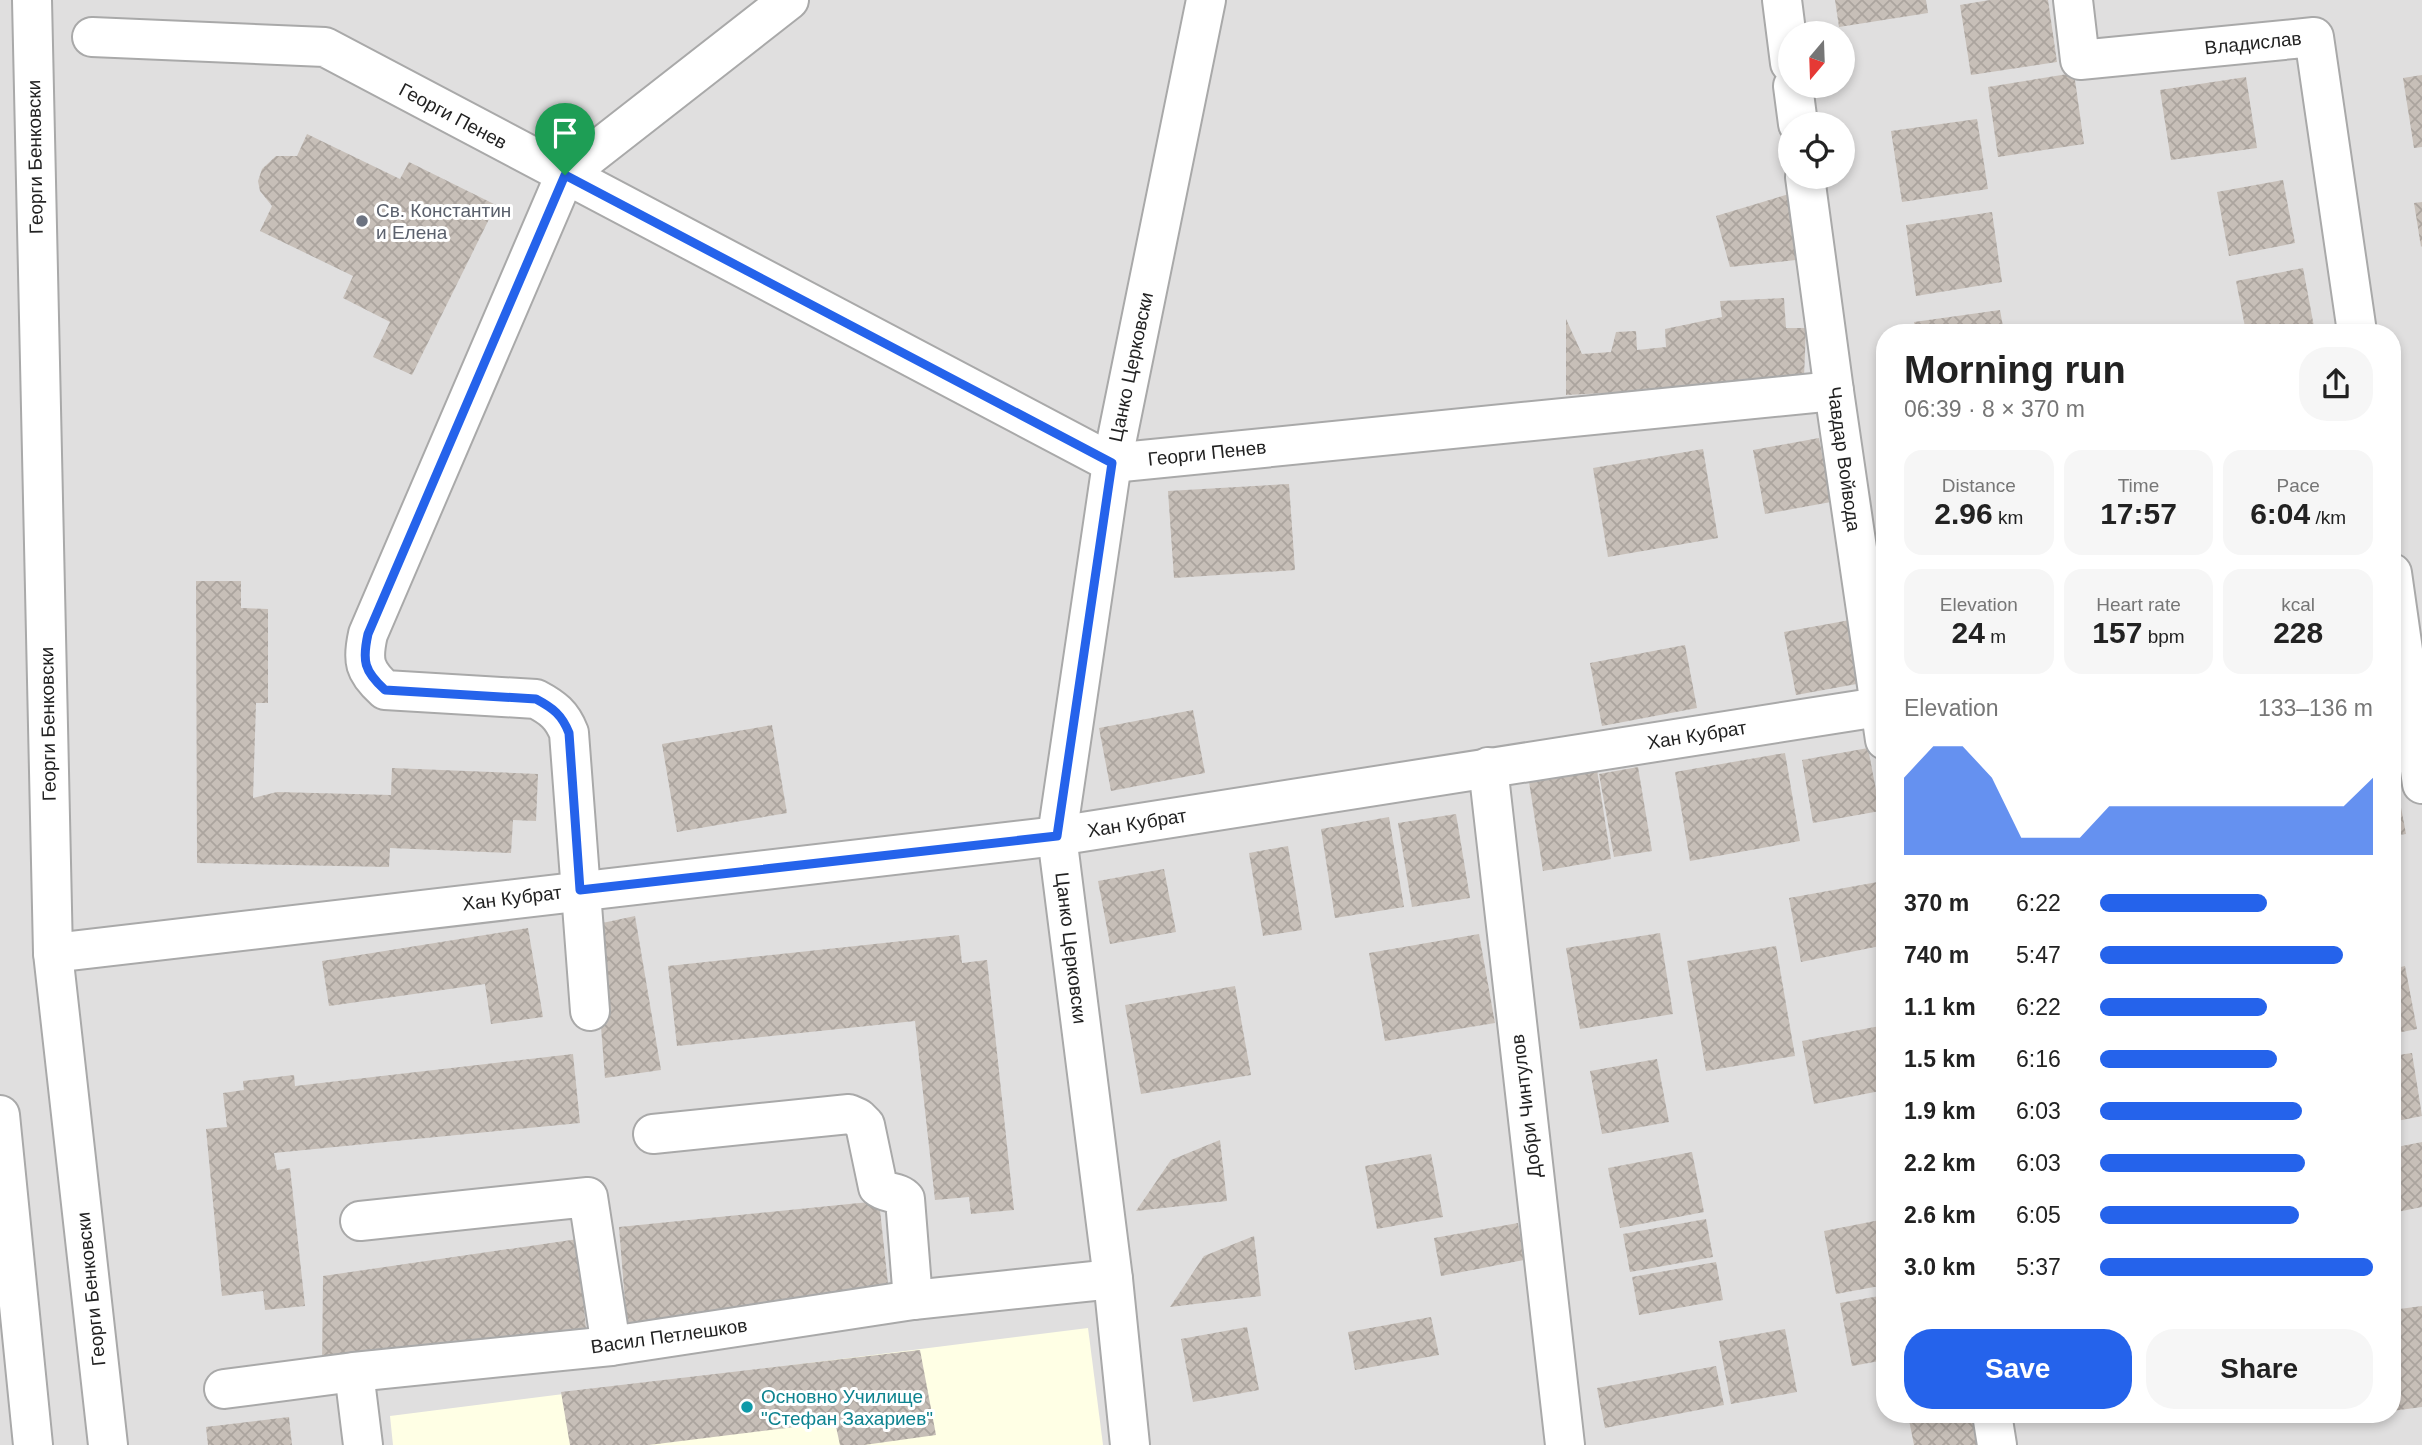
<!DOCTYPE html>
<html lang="en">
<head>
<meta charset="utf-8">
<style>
  body { margin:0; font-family:Arial,sans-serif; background:#f6f6f6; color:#222; height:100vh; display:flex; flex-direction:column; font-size:26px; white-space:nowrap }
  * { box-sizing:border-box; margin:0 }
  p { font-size:23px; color:#767676 }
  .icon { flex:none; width:38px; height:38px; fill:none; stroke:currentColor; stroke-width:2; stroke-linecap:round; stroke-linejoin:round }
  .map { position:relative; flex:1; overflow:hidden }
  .drawer { position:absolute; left:1876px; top:324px; width:525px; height:1099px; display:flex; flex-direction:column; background:#fff; border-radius:28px; box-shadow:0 4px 10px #0003 }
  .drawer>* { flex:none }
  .needle { width:46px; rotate:199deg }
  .buttons { position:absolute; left:1778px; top:21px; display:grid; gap:14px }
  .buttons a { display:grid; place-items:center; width:77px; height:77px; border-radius:50%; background:#fff; box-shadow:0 4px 10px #0003; font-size:35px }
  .pin { position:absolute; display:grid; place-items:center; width:60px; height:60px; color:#fff; margin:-72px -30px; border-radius:50% 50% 50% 0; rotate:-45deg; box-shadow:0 0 7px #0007 }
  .pin .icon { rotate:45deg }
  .round { display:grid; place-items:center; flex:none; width:74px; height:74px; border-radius:28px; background:#f6f6f6 }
  .summary { display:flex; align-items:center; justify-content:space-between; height:119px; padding:0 28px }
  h1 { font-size:38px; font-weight:800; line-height:52px }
  .metrics { display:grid; grid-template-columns:repeat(3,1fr); gap:10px; height:119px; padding:7px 28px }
  .metrics div { display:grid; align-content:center; border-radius:18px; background:#f6f6f6; text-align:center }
  .metrics b { font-size:30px; font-weight:800 }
  .metrics small { font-size:19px; font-weight:400 }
  .metrics p { font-size:19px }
  .chart { height:196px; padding:14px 28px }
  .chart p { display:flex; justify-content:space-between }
  .chart svg { width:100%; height:126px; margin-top:7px; fill:#2563eb; opacity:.7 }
  .cta { display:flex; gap:14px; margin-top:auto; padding:14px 28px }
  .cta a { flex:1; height:80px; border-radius:28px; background:#2563eb; color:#fff; font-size:28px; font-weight:800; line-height:80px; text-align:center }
  .cta a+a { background:#f6f6f6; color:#222 }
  ul { padding:0 28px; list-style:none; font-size:23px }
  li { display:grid; grid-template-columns:112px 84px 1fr; align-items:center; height:52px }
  li i { height:18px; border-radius:9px; background:#2563eb }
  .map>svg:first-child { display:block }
</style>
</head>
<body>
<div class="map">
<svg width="2422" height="1445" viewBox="0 0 2422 1445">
  <defs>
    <pattern id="building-cross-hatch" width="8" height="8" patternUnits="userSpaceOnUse" patternTransform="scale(1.75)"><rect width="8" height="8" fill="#c7bfb8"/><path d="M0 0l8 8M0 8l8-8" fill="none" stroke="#aba49e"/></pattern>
  </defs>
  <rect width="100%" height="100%" fill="#f2efe9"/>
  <path fill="#e0dfdf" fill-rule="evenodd" d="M0,0h2422v1445h-2422zM1790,33h53v53h-53zM1790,124h53v53h-53zM1885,332h507v1082h-507z"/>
  <path fill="#ffffe5" d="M1088,1328l15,117h-710l-3,-29z"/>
  <g fill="url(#building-cross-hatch)">
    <path d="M1835,0h91l2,13 -89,14z"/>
    <path d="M1990,0h58l9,62 -86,13 -11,-70z"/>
    <path d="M2074,73l10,71 -86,13 -10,-70z"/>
    <path d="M2422,75v72l-8,1 -11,-70z"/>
    <path d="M2246,77l11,71 -86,12 -11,-70z"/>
    <path d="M1977,119l11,70 -86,13 -11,-71z"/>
    <path d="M307,134l93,45 9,-17 87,43 -84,170 -39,-18 17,-35 -47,-24 10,-22 -93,-45 12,-25 -12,-15 -2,-10 4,-12 14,-13h21z"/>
    <path d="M2283,180l12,63 -66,13 -12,-64z"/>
    <path d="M1789,194l7,66 -66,7 -14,-51z"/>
    <path d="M2422,202v44l-1,1 -7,-44z"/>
    <path d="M1992,212l10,70 -86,14 -10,-71z"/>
    <path d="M2303,268l12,64h-69l-10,-51z"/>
    <path d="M1784,298l2,30h20l-2,49 -78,5 -59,8 -101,5v-76l16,35 29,-2 5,-20 20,-1 1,19 29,-3 -1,-18 57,-12 -2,-16z"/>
    <path d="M2000,310l4,22h-88l-2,-10z"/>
    <path d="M1819,438l12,64 -66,12 -12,-64z"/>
    <path d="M1703,449l15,89 -110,19 -15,-89z"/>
    <path d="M1289,484l6,86 -121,8 -6,-87z"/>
    <path d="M196,581h45v27l27,1v94h-12l-3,95 24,-6 114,3 1,-27 146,6 -2,47 -23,-1 -2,33 -121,-5 -1,19 -192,-4z"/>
    <path d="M1850,620l12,63 -66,12 -12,-63z"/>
    <path d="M1685,645l12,63 -95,18 -12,-63z"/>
    <path d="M1193,710l12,63 -94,18 -12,-63z"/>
    <path d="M772,725l15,88 -110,19 -15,-88z"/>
    <path d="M1868,748l12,63 -67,12 -11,-63z"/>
    <path d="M1785,753l15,88 -110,20 -15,-89z"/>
    <path d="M2392,759l14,75 -14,2z"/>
    <path d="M1638,767l14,84 -38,6 -15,-83z"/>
    <path d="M1597,770l14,89 -68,12 -14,-89z"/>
    <path d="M1456,814l14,84 -58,9 -14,-84z"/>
    <path d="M1389,817l15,90 -69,11 -14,-89z"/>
    <path d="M1288,846l14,84 -39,6 -14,-83z"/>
    <path d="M1164,869l12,63 -66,12 -12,-63z"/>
    <path d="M1883,881l2,64 -84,17 -12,-64z"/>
    <path d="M635,916l26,154 -56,8 -12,-153z"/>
    <path d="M528,928l15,89 -52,7 -6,-40 -156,22 -7,-45z"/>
    <path d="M1660,933l13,81 -93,15 -14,-81z"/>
    <path d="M1479,934l16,89 -110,18 -16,-88z"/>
    <path d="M959,935l3,28 25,-3 27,250 -43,4 -2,-17 -34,3 -20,-179 -238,25 -9,-80z"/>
    <path d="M1776,946l19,110 -89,15 -19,-110z"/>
    <path d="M2405,966l12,63 -25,5v-65z"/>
    <path d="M1235,986l16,89 -110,19 -16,-89z"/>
    <path d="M1885,1025v65l-71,14 -12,-63z"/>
    <path d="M2412,1053l10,63 -30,6v-66z"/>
    <path d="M573,1054l7,69 -306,30 3,17 13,-2 15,138 -40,4 -2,-19 -41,5 -16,-167 21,-2 -4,-34 21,-3 -1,-9 51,-6 1,11z"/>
    <path d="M1657,1059l12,63 -67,12 -12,-63z"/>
    <path d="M1220,1140l7,61 -91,10 35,-51z"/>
    <path d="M2422,1142v65l-30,6v-65z"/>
    <path d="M1692,1152l12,60 -84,16 -12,-60z"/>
    <path d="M1431,1154l12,63 -66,12 -12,-63z"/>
    <path d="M879,1201l9,83 -261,42 -8,-99z"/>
    <path d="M1706,1219l7,38 -83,15 -7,-38z"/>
    <path d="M1885,1219v66l-49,9 -12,-63z"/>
    <path d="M1518,1223l6,37 -83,16 -7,-38z"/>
    <path d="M1254,1236l7,60 -91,11 34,-51z"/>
    <path d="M578,1239l8,90 -264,38 1,-91z"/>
    <path d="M1716,1262l7,38 -84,15 -7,-38z"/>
    <path d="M1885,1295v65l-33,6 -12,-63z"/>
    <path d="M2422,1306v101l-30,4v-101z"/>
    <path d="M1431,1317l8,38 -84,15 -7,-38z"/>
    <path d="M1247,1327l12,63 -66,12 -12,-63z"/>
    <path d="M1785,1329l12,63 -66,12 -12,-63z"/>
    <path d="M920,1350l16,85 -72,10h-24l-5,-23 -186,23h-79l-9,-53z"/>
    <path d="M1716,1366l8,39 -119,23 -8,-40z"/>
    <path d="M1915,1414h61l6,31h-68l-6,-30z"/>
    <path d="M2309,1414h52v2l-51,7z"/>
    <path d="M289,1417l3,28h-84l-2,-18z"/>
  </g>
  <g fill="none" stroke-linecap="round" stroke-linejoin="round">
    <defs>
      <g id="minor">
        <path d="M32,0l21,953 55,492"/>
        <path d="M1782,0l8,63"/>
        <path d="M2073,0l7,60 234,-23 43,295"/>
        <path d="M92,37l233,10 787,416 722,-72"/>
        <path d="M1793,86l5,38"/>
        <path d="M1805,177l29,214 51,349"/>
        <path d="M2392,573l30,211"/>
        <path d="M1488,767l77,678"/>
        <path d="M53,953l1004,-117 828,-130"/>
        <path d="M590,1011l-21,-278c-7,-18 -16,-25 -33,-34l-151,-9c-21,-19 -23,-29 -17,-56l197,-459 224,-175"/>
        <path d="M0,1115l33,330"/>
        <path d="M653,1134l196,-20 9,4 7,7 13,62c8,7 20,4 27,12l8,101"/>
        <path d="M360,1221l228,-24 23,149"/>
        <path d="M354,1372l9,73"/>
        <path d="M224,1389l130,-17 257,-26 302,-46 200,-21"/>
        <path d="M1992,1414l5,31"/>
        <path d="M1130,1445l-17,-166 -56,-443 55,-373 94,-463"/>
      </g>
    </defs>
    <use href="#minor" stroke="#a9a9a9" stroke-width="42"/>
    <use href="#minor" stroke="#fff" stroke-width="38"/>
  </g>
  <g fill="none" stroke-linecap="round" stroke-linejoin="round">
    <defs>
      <path id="route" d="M565,175l547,288 -55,373 -477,54 -11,-157c-7,-18 -16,-25 -33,-34l-151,-9c-21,-19 -23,-29 -17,-56z"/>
    </defs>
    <use href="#route" stroke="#fff" stroke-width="14"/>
    <use href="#route" stroke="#2563eb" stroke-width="9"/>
  </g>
  <circle fill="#6b7280" stroke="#fff" stroke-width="2.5" cx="362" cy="221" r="7"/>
  <circle fill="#0f9aa8" stroke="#fff" stroke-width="2.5" cx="747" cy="1407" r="7"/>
  <g text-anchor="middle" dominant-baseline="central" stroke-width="6" stroke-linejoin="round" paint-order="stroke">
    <g font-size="19" fill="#222" stroke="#fff">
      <text transform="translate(2253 43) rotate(-6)">Владислав</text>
      <text transform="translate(453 116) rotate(28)">Георги Пенев</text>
      <text transform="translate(35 157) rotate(-91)">Георги Бенковски</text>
      <text transform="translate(1131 367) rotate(-78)">Цанко Церковски</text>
      <text transform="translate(1207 453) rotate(-6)">Георги Пенев</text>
      <text transform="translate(1844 459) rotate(82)">Чавдар Войвода</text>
      <text transform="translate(48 724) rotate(-91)">Георги Бенковски</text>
      <text transform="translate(1697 735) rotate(-9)">Хан Кубрат</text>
      <text transform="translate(1137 823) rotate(-9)">Хан Кубрат</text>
      <text transform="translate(512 898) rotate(-7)">Хан Кубрат</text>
      <text transform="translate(1071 948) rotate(83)">Цанко Церковски</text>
      <text transform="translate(1526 1106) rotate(-97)">Добри Чинтулов</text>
      <text transform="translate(91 1289) rotate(-96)">Георги Бенковски</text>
      <text transform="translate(669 1336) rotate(-8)">Васил Петлешков</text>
    </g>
    <g font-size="19" fill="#5b616d" stroke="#fff" text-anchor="start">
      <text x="376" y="210">Св. Константин<tspan x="376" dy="22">и Елена</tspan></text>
    </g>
    <g font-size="19" fill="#0d838f" stroke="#fff" text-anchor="start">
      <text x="761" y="1396">Основно Училище<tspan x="761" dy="22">"Стефан Захариев"</tspan></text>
    </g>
  </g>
</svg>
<div class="buttons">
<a><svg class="needle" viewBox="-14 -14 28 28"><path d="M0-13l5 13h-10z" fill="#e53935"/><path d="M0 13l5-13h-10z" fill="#767676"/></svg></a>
<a><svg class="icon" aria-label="locate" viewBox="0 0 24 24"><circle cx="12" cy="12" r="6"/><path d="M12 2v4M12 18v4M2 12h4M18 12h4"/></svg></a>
</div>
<div class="pin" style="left:565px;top:175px;background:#1e9e55"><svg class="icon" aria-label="arrive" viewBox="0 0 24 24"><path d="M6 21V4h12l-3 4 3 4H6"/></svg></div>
<section class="drawer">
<div class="summary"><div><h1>Morning run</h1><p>06:39 · 8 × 370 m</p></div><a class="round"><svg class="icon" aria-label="share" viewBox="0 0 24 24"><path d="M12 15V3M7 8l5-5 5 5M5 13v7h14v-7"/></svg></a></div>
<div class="metrics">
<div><p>Distance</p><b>2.96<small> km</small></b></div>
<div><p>Time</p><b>17:57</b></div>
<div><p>Pace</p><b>6:04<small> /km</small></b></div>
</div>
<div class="metrics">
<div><p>Elevation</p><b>24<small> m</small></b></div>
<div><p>Heart rate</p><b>157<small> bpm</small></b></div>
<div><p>kcal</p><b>228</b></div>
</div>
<div class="chart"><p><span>Elevation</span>133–136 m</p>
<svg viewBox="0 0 160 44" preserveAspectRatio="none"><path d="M0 44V17L10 6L20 6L30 17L40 38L50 38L60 38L70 27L80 27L90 27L100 27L110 27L120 27L130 27L140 27L150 27L160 17V44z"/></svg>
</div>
<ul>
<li><b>370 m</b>6:22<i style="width:61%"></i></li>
<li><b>740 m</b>5:47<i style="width:89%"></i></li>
<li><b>1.1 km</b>6:22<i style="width:61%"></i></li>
<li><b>1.5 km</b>6:16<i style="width:65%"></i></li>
<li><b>1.9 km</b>6:03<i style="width:74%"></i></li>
<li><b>2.2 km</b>6:03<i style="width:75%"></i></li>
<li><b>2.6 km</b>6:05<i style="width:73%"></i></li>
<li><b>3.0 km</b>5:37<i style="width:100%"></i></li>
</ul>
<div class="cta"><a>Save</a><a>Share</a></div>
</section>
</div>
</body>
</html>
